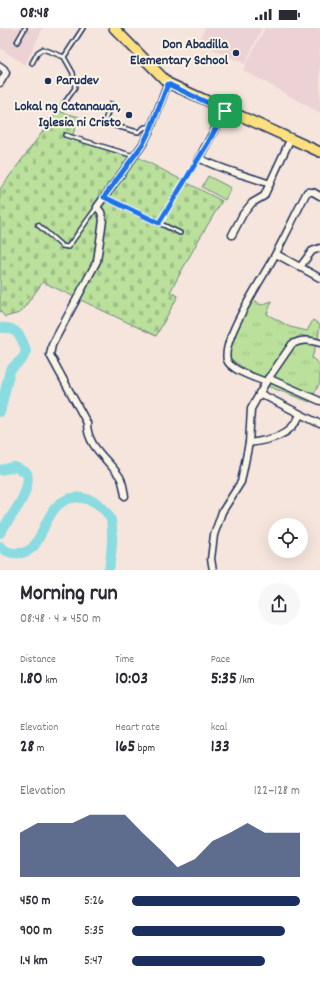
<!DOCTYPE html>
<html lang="en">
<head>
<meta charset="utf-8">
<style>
  body { margin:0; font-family:Dekko,sans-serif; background:#f7f7f7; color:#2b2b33; height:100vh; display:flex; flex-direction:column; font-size:15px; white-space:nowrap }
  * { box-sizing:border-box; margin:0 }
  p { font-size:13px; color:#7c7c81 }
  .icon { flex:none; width:22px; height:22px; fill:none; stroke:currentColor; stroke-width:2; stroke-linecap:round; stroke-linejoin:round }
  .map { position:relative; height:542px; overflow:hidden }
  .sheet { display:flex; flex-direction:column; background:#fff; flex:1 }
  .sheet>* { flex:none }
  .buttons { position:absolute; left:268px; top:490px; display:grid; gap:8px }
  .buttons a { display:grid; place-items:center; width:40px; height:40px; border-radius:50%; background:#fff; box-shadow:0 4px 16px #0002; font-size:20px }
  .pin { position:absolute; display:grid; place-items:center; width:34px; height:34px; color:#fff; margin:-17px; border-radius:8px; box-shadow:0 2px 6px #0006 }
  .round { display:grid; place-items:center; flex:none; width:42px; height:42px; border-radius:21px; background:#f7f7f7 }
  .headline { display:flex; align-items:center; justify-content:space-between; height:68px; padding:0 20px }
  h1 { font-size:22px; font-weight:800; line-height:30px }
  .stats { display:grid; grid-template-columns:repeat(3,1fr); gap:6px; height:68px; padding:4px 20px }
  .stats div { display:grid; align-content:center }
  .stats b { font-size:17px; font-weight:800 }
  .stats small { font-size:11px; font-weight:400 }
  .stats p { font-size:11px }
  .chart { height:112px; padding:8px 20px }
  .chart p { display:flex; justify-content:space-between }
  .chart svg { width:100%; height:72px; margin-top:4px; fill:#1b2f5e; opacity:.7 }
  ul { padding:0 20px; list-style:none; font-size:13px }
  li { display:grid; grid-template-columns:64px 48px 1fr; align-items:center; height:30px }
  li i { height:10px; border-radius:5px; background:#1b2f5e }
  .status { display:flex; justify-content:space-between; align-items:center; height:28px; padding:0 20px; background:#fff; direction:ltr }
  .status svg { height:11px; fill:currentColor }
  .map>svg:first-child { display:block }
</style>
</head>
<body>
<div class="status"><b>08:48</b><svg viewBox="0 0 49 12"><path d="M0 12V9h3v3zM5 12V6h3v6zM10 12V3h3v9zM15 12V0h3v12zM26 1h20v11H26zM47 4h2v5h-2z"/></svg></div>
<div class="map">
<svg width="320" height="542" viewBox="0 0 320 542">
  <defs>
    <pattern id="grass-tufts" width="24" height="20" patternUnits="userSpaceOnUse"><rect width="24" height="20" fill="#bae09b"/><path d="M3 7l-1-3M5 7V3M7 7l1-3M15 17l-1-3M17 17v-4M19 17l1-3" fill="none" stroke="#9fc088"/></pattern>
    <pattern id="cemetery-stones" width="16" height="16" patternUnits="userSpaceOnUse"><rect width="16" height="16" fill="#bae09b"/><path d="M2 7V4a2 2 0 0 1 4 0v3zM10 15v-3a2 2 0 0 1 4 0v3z" fill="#9fc088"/></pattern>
  </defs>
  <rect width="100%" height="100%" fill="#f5e5dd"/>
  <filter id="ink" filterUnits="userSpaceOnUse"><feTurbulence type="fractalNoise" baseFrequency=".025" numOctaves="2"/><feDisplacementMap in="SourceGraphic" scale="8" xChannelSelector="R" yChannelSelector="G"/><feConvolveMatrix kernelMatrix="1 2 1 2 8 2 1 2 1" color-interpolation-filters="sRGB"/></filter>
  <g filter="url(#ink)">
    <g fill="#ecd2d4">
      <path d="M0,0h43l-18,37 -25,-17z"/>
      <path d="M205,0h57l-17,36 -47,-22z"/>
      <path d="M265,0h55v85l-77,-43z"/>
    </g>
    <g fill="url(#grass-tufts)" stroke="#6a887c">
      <path d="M252,270l9,7 11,-4 -5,13 23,13 17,4 6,-11 7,5 -2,14 -18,-4 -13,11 -22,34 -19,-10 -16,-12v-14z"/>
      <path d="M303,315l13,2 -4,13 8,7v17l-10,20 -43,-16 25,-42z"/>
    </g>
    <path fill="url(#cemetery-stones)" stroke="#6a887c" d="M58,83l21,6 -7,20 62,18 88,46 -24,40 -28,51 8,4 -22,40 -113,-54 -23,31 -15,4 -5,-6v-122z"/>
    <path fill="#bae09b" stroke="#6a887c" d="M208,148l23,12 -6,12 -23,-13z"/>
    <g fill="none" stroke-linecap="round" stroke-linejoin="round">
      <g stroke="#8adce1" stroke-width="10">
        <path d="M0,300c16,-2 22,9 26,23l-3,7 -13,12 -10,42"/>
        <path d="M0,442l15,-3 12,6c5,19 -17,44 -27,60"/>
        <path d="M0,518c8,9 24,10 33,1 8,-8 13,-30 23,-40 15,-16 39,-10 51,6 1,2 4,5 4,8 3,15 0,33 -2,49"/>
      </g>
      <defs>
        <g id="service">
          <path d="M17,14l8,-14"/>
          <path d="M32,35l6,-11 5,-3 21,8"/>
          <path d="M111,76l-7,19 34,9 7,-5 6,1"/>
          <path d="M63,77l12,-17 -2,-15 -9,-16 19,-29"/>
          <path d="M65,107l69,21"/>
          <path d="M104,169l76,36"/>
          <path d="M159,195l40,-65"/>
          <path d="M38,197l24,21 6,1 29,-40"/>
        </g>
        <g id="minor">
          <path d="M0,38l4,3 2,4 -6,10"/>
          <path d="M225,83l-26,47c22,12 47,17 71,26"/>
          <path d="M320,168l-7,-4h-6c-11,21 -21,43 -32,63 -11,21 -54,84 -48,105 3,10 29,18 39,22l26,-38c10,-5 18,-4 28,-1"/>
          <path d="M232,207l11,-21 9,-11 12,-7 26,-56"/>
          <path d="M276,226l44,24"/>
          <path d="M300,239l12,-16 8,-3"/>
          <path d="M268,350l52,23"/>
          <path d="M259,365l61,31"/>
          <path d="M249,415c21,-3 42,-7 51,-28"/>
          <path d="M125,468c-1,-6 -2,-14 -5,-19 -12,-18 -33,-30 -33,-54l-37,-68 2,-10 45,-84 6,-41 -2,-8 -4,-5 46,-63 8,-16 17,-45"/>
          <path d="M213,542l-2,-11 3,-24 8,-23 19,-30 8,-39 2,-34 15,-27"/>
        </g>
        <path id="primary" d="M114,0l54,55 152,69"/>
      </defs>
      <use href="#service" stroke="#1b2f5e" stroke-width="6"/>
      <use href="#minor" stroke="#1b2f5e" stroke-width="9"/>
      <use href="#primary" stroke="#1b2f5e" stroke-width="12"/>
      <use href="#service" stroke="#fcf5e5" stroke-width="3"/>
      <use href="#minor" stroke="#fcf5e5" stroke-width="6"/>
      <use href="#primary" stroke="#fce080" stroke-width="9"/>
    </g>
  </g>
  <g fill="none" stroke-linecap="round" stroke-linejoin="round" filter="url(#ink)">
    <defs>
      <path id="route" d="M168,56l57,27 -17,32 -49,80 -55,-26 39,-53 8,-16z"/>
    </defs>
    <use href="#route" stroke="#fff" stroke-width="8"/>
    <use href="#route" stroke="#1a73e8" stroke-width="5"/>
  </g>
  <g fill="#1b2f5e" stroke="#fcf5e5" stroke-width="1.5">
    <circle cx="236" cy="25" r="4"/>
    <circle cx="48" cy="53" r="4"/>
    <circle cx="129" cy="87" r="4"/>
  </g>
  <g text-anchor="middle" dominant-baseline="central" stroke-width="4" stroke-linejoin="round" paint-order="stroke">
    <g font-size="14" font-weight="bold" fill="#1b2f5e" stroke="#fcf5e5" text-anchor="end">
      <text x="228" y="17">Don Abadilla<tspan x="228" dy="16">Elementary School</tspan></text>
      <text x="56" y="53" text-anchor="start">Parudev</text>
      <text x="121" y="79">Lokal ng Catanauan,<tspan x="121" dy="16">Iglesia ni Cristo</tspan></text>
    </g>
  </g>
</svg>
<div class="buttons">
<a><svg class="icon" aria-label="locate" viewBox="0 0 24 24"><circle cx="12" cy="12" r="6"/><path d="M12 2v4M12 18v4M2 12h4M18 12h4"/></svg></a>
</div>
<div class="pin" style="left:225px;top:83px;background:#1e9e55"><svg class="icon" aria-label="arrive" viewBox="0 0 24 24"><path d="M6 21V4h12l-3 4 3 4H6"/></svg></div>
</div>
<section class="sheet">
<div class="headline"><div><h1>Morning run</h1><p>08:48 · 4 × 450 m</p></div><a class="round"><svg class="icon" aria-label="share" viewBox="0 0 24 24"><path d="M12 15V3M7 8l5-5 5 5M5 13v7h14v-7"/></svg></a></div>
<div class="stats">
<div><p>Distance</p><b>1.80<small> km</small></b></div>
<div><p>Time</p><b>10:03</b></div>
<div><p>Pace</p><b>5:35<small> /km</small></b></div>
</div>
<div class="stats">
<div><p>Elevation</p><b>28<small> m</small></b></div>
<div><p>Heart rate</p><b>165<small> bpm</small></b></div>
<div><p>kcal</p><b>133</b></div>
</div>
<div class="chart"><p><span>Elevation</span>122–128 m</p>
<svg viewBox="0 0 160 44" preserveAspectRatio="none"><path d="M0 44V17L10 11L20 11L30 11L40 6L50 6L60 6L70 17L80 27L90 38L100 33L110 22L120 17L130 11L140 17L150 17L160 17V44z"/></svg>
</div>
<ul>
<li><b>450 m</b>5:26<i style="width:100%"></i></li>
<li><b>900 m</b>5:35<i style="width:91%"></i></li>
<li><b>1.4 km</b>5:47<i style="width:79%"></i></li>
</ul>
</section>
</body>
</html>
